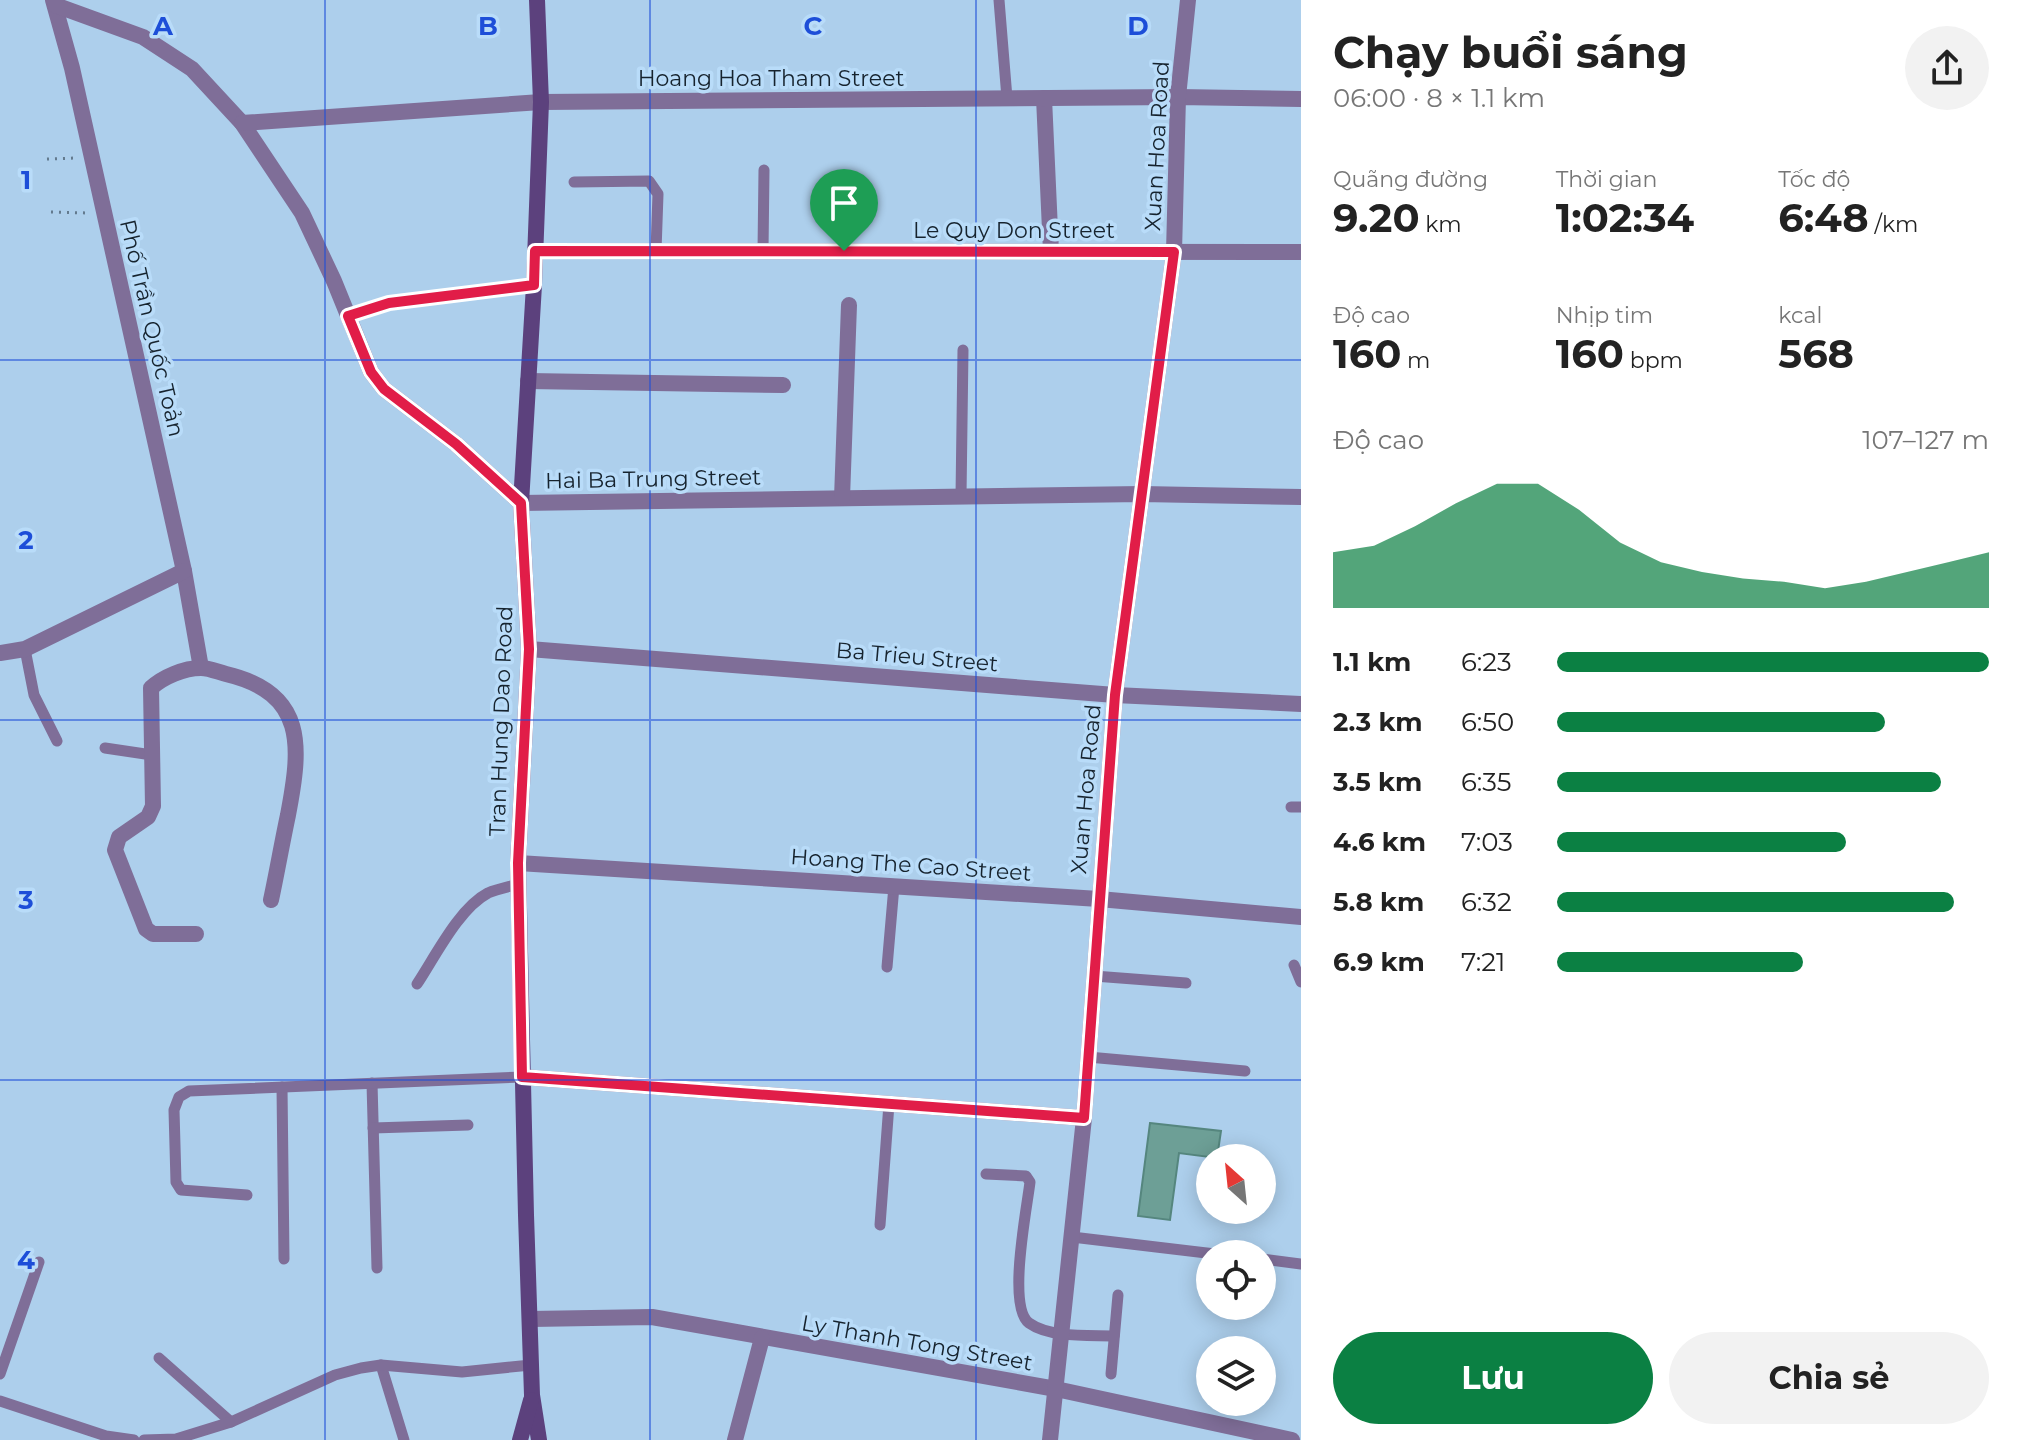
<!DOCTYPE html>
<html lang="vi">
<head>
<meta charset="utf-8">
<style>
  body { margin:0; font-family:Montserrat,sans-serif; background:#f2f2f2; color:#222; height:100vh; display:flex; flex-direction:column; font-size:30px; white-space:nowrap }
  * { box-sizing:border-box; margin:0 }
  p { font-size:26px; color:#767676 }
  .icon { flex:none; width:44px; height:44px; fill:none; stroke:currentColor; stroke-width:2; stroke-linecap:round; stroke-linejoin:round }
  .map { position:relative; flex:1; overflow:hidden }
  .panel { display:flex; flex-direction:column; background:#fff; width:720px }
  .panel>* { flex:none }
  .needle { width:52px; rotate:333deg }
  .fabs { position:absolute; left:1196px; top:1144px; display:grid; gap:16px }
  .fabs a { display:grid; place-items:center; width:80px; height:80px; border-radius:50%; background:#fff; box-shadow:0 4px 20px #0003; font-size:40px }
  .pin { position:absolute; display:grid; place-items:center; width:68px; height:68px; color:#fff; margin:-82px -34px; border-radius:50% 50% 50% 0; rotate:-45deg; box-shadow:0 0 8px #0007 }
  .pin .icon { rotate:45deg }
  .round { display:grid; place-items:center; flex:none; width:84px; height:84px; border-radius:42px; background:#f2f2f2 }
  .summary { display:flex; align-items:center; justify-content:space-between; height:136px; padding:0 32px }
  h1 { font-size:44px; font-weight:700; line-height:60px }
  .figures { display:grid; grid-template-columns:repeat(3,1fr); gap:12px; height:136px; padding:8px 32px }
  .figures div { display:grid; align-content:center }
  .figures b { font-size:40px; font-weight:700 }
  .figures small { font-size:22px; font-weight:400 }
  .figures p { font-size:22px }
  .chart { height:224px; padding:16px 32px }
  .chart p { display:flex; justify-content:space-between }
  .chart svg { width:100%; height:144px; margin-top:8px; fill:#0b8043; opacity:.7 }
  .action { display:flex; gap:16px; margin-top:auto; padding:16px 32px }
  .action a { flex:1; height:92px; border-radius:48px; background:#0b8043; color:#fff; font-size:32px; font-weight:700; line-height:92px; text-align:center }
  .action a+a { background:#f2f2f2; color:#222 }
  ul { padding:0 32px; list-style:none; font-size:26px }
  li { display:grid; grid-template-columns:128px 96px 1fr; align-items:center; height:60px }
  li i { height:20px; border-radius:10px; background:#0b8043 }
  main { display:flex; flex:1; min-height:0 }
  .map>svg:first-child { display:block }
</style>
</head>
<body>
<main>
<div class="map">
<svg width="1301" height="1440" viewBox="0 0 1301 1440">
  <rect width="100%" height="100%" fill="#adcfec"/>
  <path fill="#6d9f96" stroke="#55867e" stroke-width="2" d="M1150,1123l71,8 -4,27 -38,-5 -9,67 -32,-4z"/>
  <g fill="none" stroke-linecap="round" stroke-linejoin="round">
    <g stroke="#637a8e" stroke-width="3" stroke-dasharray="2 6" stroke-linecap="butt">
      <path d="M47,159l29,-1"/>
      <path d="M51,212l37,1"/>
    </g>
    <g stroke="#7f6e98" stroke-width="11">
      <path d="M999,0l8,98"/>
      <path d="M574,182l75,-1 9,13 -2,57"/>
      <path d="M763,251l1,-81"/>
      <path d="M348,316l41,-13 145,-18"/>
      <path d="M961,496l2,-146"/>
      <path d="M25,649l9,46 23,46"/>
      <path d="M105,748l47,7"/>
      <path d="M1291,807h10"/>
      <path d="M1294,965l7,17"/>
      <path d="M887,967l7,-81"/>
      <path d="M1094,976l92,7"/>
      <path d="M417,984c18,-27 42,-76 71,-91 9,-4 20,-6 31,-9"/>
      <path d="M1088,1057l157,14"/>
      <path d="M372,1083l5,185"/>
      <path d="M282,1087l2,172"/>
      <path d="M373,1128l95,-3"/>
      <path d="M986,1174l40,2 4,6c-3,26 -23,125 -1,141 21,15 60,12 85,13"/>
      <path d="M247,1195l-66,-5 -5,-8 -2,-72 5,-13 10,-6 333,-14"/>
      <path d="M880,1225l9,-121"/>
      <path d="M1072,1237l143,17"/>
      <path d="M1262,1259l39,5"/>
      <path d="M159,1358l72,64"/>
      <path d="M381,1365l23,75"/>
      <path d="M0,1374l39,-112"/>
      <path d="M1111,1374l7,-79"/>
      <path d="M0,1401l106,35 28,4"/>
      <path d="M144,1440l32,-1 55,-17 104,-47 26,-7 20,-3 81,7 69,-7"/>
    </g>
    <g stroke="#7f6e98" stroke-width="16">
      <path d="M53,0l19,68 112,503 17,97"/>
      <path d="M55,5l88,32 49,32 50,54 60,90 32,68 37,91 13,17 72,55 65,59 621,-9 159,3"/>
      <path d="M1044,98l7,154"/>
      <path d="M242,123l299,-21 637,-5 123,2"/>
      <path d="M535,251l766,1"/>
      <path d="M528,381l255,4"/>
      <path d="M842,498l7,-193"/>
      <path d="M529,649l586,46 186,9"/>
      <path d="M0,653l25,-4 159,-78"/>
      <path d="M518,863l581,36 202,18"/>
      <path d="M196,934h-43l-7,-5 -31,-79 4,-13 29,-20 5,-11 -2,-118c12,-11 33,-20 50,-20 8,0 17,4 25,6 81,19 75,73 62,141 -6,28 -11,57 -17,85"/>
      <path d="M522,1077l562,41"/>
      <path d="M531,1319l121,-2 404,72 236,51"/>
      <path d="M735,1440l27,-102"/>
      <path d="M1050,1440l34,-322 31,-423 59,-443 4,-155 10,-97"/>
    </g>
    <g stroke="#5c417d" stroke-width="16">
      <path d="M537,0l4,102 -7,183 -13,218 8,146 -11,214 8,352 6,180 7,45"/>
      <path d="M520,1440l11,-40"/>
    </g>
  </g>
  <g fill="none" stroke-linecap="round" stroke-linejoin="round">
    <defs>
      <path id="route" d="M535,251l639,1 -59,443 -31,423 -562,-41 -4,-214 11,-214 -8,-146 -65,-59 -72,-55 -13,-17 -23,-56 41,-13 145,-18z"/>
    </defs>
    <use href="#route" stroke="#fff" stroke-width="16"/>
    <use href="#route" stroke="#e11d48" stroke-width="10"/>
  </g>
  <path fill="none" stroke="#1d4ed8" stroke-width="2" stroke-opacity="0.55" d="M325,0v1440M650,0v1440M976,0v1440M0,360h1301M0,720h1301M0,1080h1301"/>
  <g text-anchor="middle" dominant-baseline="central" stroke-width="7" stroke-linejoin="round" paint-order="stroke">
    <g font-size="22" fill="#16232e" stroke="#b9dcf9">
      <text x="771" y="78">Hoang Hoa Tham Street</text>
      <text transform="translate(1157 146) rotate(-87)">Xuan Hoa Road</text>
      <text x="1014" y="230">Le Quy Don Street</text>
      <text transform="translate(152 328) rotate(77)">Phố Trần Quốc Toản</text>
      <text transform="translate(653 479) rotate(-1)">Hai Ba Trung Street</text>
      <text transform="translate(917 657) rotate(5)">Ba Trieu Street</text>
      <text transform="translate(501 721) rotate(-88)">Tran Hung Dao Road</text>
      <text transform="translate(1086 789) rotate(-85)">Xuan Hoa Road</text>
      <text transform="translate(911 865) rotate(4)">Hoang The Cao Street</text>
      <text transform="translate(917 1343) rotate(10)">Ly Thanh Tong Street</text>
    </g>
  </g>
  <g font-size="26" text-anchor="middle" font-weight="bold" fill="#1d4ed8" stroke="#b9dcf9" stroke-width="7" stroke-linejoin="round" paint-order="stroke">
    <text x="163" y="35">A</text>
    <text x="488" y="35">B</text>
    <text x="813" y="35">C</text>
    <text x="1138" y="35">D</text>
    <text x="26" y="189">1</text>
    <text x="26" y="549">2</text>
    <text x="26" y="909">3</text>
    <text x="26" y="1269">4</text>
  </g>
</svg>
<div class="fabs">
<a><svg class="needle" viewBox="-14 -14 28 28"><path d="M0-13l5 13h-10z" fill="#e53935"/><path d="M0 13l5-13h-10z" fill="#767676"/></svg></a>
<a><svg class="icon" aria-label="locate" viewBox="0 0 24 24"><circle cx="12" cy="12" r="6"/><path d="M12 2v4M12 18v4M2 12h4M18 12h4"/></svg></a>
<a><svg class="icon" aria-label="layers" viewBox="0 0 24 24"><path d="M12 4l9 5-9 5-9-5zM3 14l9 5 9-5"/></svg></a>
</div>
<div class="pin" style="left:844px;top:251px;background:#1e9e55"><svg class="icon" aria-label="arrive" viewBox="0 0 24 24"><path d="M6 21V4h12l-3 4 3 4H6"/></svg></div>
</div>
<section class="panel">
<div class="summary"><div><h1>Chạy buổi sáng</h1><p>06:00 · 8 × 1.1 km</p></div><a class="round"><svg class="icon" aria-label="share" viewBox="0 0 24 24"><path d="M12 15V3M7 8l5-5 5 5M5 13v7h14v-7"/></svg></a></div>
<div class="figures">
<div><p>Quãng đường</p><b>9.20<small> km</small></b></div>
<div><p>Thời gian</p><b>1:02:34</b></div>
<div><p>Tốc độ</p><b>6:48<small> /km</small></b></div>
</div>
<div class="figures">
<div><p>Độ cao</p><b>160<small> m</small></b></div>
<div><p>Nhịp tim</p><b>160<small> bpm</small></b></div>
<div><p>kcal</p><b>568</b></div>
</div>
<div class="chart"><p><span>Độ cao</span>107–127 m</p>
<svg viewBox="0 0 160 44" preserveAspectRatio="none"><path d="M0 44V27L10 25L20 19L30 12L40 6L50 6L60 14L70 24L80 30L90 33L100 35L110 36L120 38L130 36L140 33L150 30L160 27V44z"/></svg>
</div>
<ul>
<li><b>1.1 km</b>6:23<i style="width:100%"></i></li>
<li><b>2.3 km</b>6:50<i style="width:76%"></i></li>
<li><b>3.5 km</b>6:35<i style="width:89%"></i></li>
<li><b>4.6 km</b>7:03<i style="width:67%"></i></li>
<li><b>5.8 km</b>6:32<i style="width:92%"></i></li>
<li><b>6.9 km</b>7:21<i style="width:57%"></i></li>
</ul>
<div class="action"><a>Lưu</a><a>Chia sẻ</a></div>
</section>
</main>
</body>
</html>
